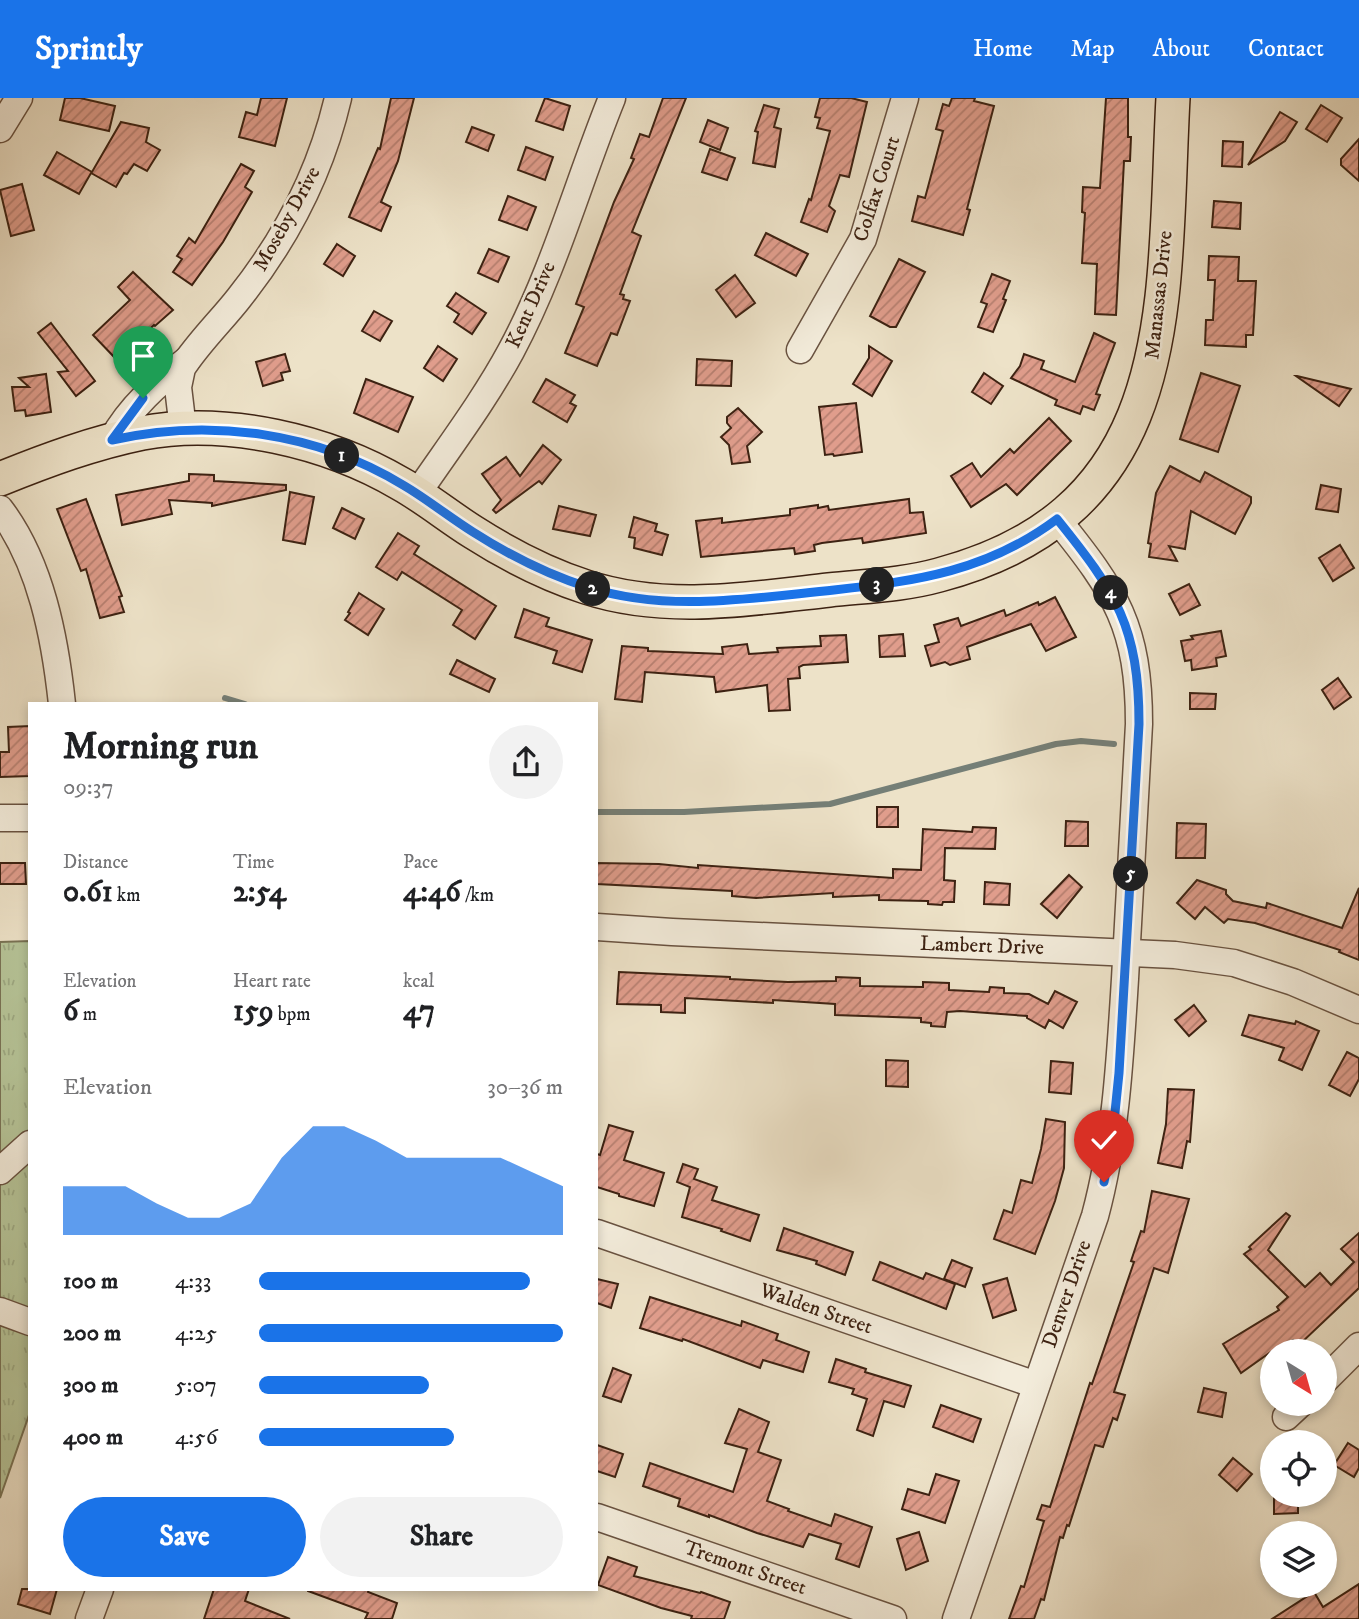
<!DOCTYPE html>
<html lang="en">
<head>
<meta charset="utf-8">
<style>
  body { margin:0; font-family:"IM FELL DW Pica",serif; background:#f2f2f2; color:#202124; height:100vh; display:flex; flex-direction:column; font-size:26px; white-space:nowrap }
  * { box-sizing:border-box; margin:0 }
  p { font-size:23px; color:#757577 }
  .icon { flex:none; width:38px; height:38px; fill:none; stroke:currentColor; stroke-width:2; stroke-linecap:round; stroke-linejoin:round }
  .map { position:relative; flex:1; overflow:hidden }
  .side { position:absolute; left:28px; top:604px; width:570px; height:889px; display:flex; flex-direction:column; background:#fff; border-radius:0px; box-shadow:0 4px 10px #0003 }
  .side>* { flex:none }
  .needle { width:46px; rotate:143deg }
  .buttons { position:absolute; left:1260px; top:1241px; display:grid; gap:14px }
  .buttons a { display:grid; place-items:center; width:77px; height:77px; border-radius:50%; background:#fff; box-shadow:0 4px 10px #0003; font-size:35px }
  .pin { position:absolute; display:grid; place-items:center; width:60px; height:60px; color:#fff; margin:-72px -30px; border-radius:50% 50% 50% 0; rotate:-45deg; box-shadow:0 0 7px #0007 }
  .pin .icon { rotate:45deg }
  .km { position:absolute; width:35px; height:35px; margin:-18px; border-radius:50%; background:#222; color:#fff; font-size:19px; line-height:35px; text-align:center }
  .round { display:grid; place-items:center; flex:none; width:74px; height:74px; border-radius:37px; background:#f2f2f2 }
  .overview { display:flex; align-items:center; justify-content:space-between; height:119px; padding:0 35px }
  h1 { font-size:38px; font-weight:700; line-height:52px }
  .stats { display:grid; grid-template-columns:repeat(3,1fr); gap:10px; height:119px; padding:7px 35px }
  .stats div { display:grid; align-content:center }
  .stats b { font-size:30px; font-weight:700 }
  .stats small { font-size:19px; font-weight:400 }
  .stats p { font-size:19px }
  .chart { height:196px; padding:14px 35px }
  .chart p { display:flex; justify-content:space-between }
  .chart svg { width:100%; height:126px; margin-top:7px; fill:#1a73e8; opacity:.7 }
  .button { display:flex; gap:14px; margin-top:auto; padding:14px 35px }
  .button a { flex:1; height:80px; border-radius:42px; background:#1a73e8; color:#fff; font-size:28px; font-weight:700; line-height:80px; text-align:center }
  .button a+a { background:#f2f2f2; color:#202124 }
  ul { padding:0 35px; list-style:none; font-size:23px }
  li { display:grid; grid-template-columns:112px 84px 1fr; align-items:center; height:52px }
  li i { height:18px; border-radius:9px; background:#1a73e8 }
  header { display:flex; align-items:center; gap:42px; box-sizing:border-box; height:98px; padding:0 35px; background:#1a73e8; color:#fff }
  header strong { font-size:33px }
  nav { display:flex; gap:38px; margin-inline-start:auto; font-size:24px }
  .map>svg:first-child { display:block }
</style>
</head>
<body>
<header>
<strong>Sprintly</strong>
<nav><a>Home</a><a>Map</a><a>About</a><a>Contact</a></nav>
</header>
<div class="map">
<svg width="1359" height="1521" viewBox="0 0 1359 1521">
  <defs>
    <pattern id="grass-tufts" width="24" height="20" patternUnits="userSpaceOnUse" patternTransform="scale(1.75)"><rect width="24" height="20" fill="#b6c498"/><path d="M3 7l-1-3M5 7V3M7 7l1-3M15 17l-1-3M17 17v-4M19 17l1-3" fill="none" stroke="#9da882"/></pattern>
    <pattern id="building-hatch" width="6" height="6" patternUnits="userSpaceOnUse" patternTransform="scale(1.75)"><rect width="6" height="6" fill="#e09d8c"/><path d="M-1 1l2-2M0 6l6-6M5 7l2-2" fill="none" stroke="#b78071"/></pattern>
  </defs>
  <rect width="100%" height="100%" fill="#ede2c8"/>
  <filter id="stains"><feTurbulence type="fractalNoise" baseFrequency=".00286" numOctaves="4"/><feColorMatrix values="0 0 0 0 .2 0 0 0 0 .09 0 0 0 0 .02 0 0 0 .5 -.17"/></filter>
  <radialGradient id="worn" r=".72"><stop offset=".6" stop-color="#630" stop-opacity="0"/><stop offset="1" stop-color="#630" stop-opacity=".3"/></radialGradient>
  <path fill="url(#grass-tufts)" stroke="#7a7355" stroke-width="2" d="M30,843v471l-30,86v-556z"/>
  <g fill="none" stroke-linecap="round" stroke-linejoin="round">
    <g stroke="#757f77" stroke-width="6">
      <path d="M225,600l20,6"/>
      <path d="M597,714h87l146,-8 226,-60 25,-3 33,3"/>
    </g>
  </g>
  <g fill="url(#building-hatch)" stroke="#3d2212" stroke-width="2">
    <path d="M65,0h15l35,8 -6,25 -49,-11z"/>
    <path d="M261,0h26l-12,48 -36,-9 7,-25 11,3z"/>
    <path d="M391,0h23l-16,63 -17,41 10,5 -10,24 -32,-14 29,-69 2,1z"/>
    <path d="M545,0l25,8 -7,24 -27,-9z"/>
    <path d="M663,0h23l-54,134 9,4 -21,58 4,1 -1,4 7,2 -13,34 -6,-2 -14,33 -32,-13 19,-46 -8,-3 38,-102 20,-43 -3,-1 9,-24 9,3z"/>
    <path d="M820,0h31l16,4 -18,75 -9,-2 -11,31 6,5 -8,21 -26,-10 8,-23 2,1 19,-69 -13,-3 3,-10 -5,-1z"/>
    <path d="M952,0h23l-1,3 20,5 -27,103 3,1 -7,25 -51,-14 6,-25 7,2 18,-67 -7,-2 7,-25 6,2z"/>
    <path d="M1106,0h22v39h3l-1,24h-6l-8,154 -21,-1 2,-50 -15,-1 3,-50 -3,-1 1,-25 17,1z"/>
    <path d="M764,7l15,4 -5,18 7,2 -6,38 -22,-4 5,-31 -3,-1z"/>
    <path d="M1321,7l21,13 -15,24 -21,-13z"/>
    <path d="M1280,14l17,10 -12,19 -37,24z"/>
    <path d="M708,22l20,8 -8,22 -20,-8z"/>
    <path d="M121,24l28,6 -3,14 14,8 -13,21 -13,-7 -7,10 -3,-1 -8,14 -25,-14 -12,21 -35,-19 13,-23 35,20z"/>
    <path d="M472,29l22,8 -6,16 -22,-9z"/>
    <path d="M1359,41v42l-18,-16v-6z"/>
    <path d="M1223,43l20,1 -1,25 -20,-1z"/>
    <path d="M526,49l27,10 -8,23 -27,-10z"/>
    <path d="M710,51l25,9 -8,22 -25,-8z"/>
    <path d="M241,66l13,7 -9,16 7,5 -29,50 -31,43 -19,-13 9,-13 -5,-3 12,-18 6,5z"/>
    <path d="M22,86l12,46 -23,6 -11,-46z"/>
    <path d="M508,98l28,11 -9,23 -28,-10z"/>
    <path d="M1214,103l27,2 -1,26 -28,-2z"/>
    <path d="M766,135l42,21 -12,22 -41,-21z"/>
    <path d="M337,146l18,12 -12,20 -19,-12z"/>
    <path d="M489,151l20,8 -11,25 -20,-9z"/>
    <path d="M1209,158l30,1 -1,24h18l-3,54h-7v12l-41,-2 1,-25h7l2,-40h-7z"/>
    <path d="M899,161l26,13 -29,55h-6l-20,-11z"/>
    <path d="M133,174l40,38 -18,16 -1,-1 -37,35 -24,-25 37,-35 -12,-13z"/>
    <path d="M992,176l18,7 -7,18 3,1 -13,32 -15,-5 9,-23 -6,-2z"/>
    <path d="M735,177l20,28 -19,14 -20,-27z"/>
    <path d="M456,195l30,20 -14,21 -18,-12 5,-8 -12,-8z"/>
    <path d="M374,213l18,10 -12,20 -18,-10z"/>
    <path d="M51,225l44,58 -19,15 -18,-24 10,-1 -30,-38z"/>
    <path d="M1094,235l21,10 -19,51 4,1 -6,15 -11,-4 -3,8 -25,-9 2,-5 -46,-22 9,-12 4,-12 20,7 -3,8 34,13z"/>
    <path d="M438,248l19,13 -14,22 -19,-13z"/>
    <path d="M869,248l23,15 -20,35 -19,-12 16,-26z"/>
    <path d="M285,256l5,17 -9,2 2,7 -20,6 -7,-24z"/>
    <path d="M697,261l35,2 -1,25 -35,-1z"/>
    <path d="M984,275l19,13 -12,18 -19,-12z"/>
    <path d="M1201,275l39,13 -22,66 -38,-13z"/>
    <path d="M46,276l5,38 -25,4 -1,-6 -10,1 -3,-24h17l-10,-9z"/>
    <path d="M1296,278h1l54,13 -12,17z"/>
    <path d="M366,281l47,18 -15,35 -44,-19z"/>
    <path d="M546,281l29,16 -5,8 6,3 -9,16 -34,-20z"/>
    <path d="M856,305l6,49 -28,4 -1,-2 -8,1 -6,-48z"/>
    <path d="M738,310l24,24 -15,14 3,16 -18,2 -3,-19 -8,-8 10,-9 -4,-5v-6z"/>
    <path d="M1049,320l22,23 -54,54 -11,-11 -35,23 -20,-31 21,-13 9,14 29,-28 4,4z"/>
    <path d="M543,347l18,15 -19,24 -3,-3 -43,32 -3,-3 8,-10 -19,-26 24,-17 14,19z"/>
    <path d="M1170,368l30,16 5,-10 46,25v6l-16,31 -44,-23 -6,38 -16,-3 8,15 -28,-4 2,-13 -3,-1 8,-50z"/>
    <path d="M189,376l25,1v6l72,4v5l-74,16v-3l-43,-3 3,14 -50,11 -6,-30 73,-14z"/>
    <path d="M1321,387l20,4 -3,23 -22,-3z"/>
    <path d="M290,394l24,5 -9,47 -22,-4z"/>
    <path d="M86,401l36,97 -3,1 5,15 -24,6 -14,-49 -5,2 -24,-62z"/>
    <path d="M909,401l1,14 13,-1 3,21 -63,10 -1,-5 -40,5 -8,2 1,6 -20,3 -1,-6 -93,9 -5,-36 26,-3v5l68,-8v-6l28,-4v3l10,-2 1,4z"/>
    <path d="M559,408l37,9 -6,21 -37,-7z"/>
    <path d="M342,410l22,11 -9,20 -22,-11z"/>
    <path d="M634,419l23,7 -2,7 13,4 -6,20 -28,-7 1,-10 -6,-1z"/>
    <path d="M398,435l21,13 -5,8 82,52 -21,33 -22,-14 9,-15 -60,-38 -5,8 -21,-13z"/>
    <path d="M1340,447l14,23 -21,13 -14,-23z"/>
    <path d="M1189,486l11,21 -20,10 -11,-21z"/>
    <path d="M359,495l25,16 -16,26 -23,-15 5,-7 -2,-1z"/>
    <path d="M1055,499l21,40 -30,14 -15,-27 -64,23 3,12 -20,6 -5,-3 -14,4 -6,-20 14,-4 -5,-17 24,-7 3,8 43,-16 2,6 32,-14 1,3z"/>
    <path d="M524,511l25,9 -3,8 46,14 -10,32 -29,-9 4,-12 -42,-14z"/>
    <path d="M1221,533l5,25 -10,2 1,8 -25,4 -1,-10 -6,1 -4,-20 12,-2 -2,-3z"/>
    <path d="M903,536l2,22 -25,1 -1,-21z"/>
    <path d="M846,537l2,27 -45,3 -4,2 1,11 -12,1 2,31 -21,1 -2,-26 -51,7 -2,-15 -69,-5 -3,30 -27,-3 7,-53 26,2v3l75,3 -1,-7 25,-3 2,10 29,-2 -1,-4 44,-2 -1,-10z"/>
    <path d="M457,562l38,19 -6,13 -39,-18z"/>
    <path d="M1338,580l13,19 -17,12 -12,-19z"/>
    <path d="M1190,595l26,1 -1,15h-25z"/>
    <path d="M30,628v50l-30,1v-25h9l-1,-25z"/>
    <rect x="877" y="709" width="21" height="20"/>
    <path d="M1066,723l22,1v24h-23z"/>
    <path d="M1177,725l29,1 -1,34h-29z"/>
    <path d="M973,729l23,1 -1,21 -50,-1 -1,32 11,1 -1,21h-11l-1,3 -14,-1v-3l-49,-1v-5l-46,2v-4l-77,5 -24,-2v-5l-135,-7v-21l62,1 39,4v-3l195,13v-9l28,1 2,-41 49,3z"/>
    <path d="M0,765h25l1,21h-26z"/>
    <path d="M1069,777l13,12 -25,31 -16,-14z"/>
    <path d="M1197,782l29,10v4l7,7 33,7 1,-5 75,25 17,-40v72l-20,-8 1,-2 -85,-27 -27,-4 -4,4 -19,-16 -10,12 -18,-16z"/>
    <path d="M985,784l25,2 -1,21 -25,-1z"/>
    <path d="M619,874l111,5v2l58,3 48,-1v-4l24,1v8l63,1v-5l26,1v7l40,2 1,-5 14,1v5l25,1 19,10 7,-13 22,11 -14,26 -14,-8 -4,8 -18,-10v-2l-67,-5 -13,1 -2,15 -14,-1v-3l-10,-1v-4l-86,-3v-11l-62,-4v3l-88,-5v15l-24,-1v-7l-44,-1z"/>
    <path d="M1194,907l12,16 -17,15 -14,-16z"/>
    <path d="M1249,917l46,9 1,-3 23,10 -17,39 -23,-10 5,-12 -42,-13z"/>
    <path d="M1347,954l12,6v21l-9,17 -21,-11z"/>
    <path d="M886,962l22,1v26l-22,-1z"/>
    <path d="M1051,963l22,2 -2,31 -22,-2z"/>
    <path d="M1168,991l26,1 -4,52 -3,-1 -5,27 -24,-5 8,-39z"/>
    <path d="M1046,1021l19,3 -1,46 -9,33 -20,53 -41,-15 10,-29 8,3 9,-33 11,3 9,-34z"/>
    <path d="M609,1027l24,7 -9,28 40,13 -10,33 -35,-10v-2l-22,-7v-33l3,1z"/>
    <path d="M683,1066l15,5 -4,10 23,8 -5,13 47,15 -9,26 -29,-10 1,-2 -40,-12 8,-30 -13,-5z"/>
    <path d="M1152,1093l37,8 -21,74 -14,-5 -40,124 11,3 -8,25 -4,-2 -10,29 -8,-2 -26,81 -2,-1 -4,13 -3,-1 -16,63 -3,-1 -7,20h-25l12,-33 3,1 20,-66 -7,-2 5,-14 8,2 40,-124 2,1 42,-122 -3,-1 10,-30 3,1z"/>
    <path d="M1286,1115l4,3 -22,34 37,37 15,-14 11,12 23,-23 -13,-13 18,-16v55l-60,57 -6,-5 -21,11 -31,22 -18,-29 56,-34 -2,-3 11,-10 -44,-43 7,-5 -2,-2z"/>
    <path d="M784,1130l69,24 -8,23 -29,-11 1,-3 -40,-11z"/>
    <path d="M952,1162l20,8 -7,19 -21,-8z"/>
    <path d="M880,1164l43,17 3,-6 29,11 -9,25 -73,-29z"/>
    <path d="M1007,1180l9,32 -23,8 -10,-33z"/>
    <path d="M597,1181l21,5 -7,24 -14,-5z"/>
    <path d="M650,1199l91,29 1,-5 36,13 -2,6 33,12 -6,20 -40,-12 -3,8 -77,-29 -1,2 -42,-13z"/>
    <path d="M836,1261l30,10 -1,3 46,14 -7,21 -20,-6 -11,35 -16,-6 10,-31 -15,-5 2,-5 -25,-7z"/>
    <path d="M613,1270l18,7 -10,27 -18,-6z"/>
    <path d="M1204,1290l22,5 -4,24 -24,-5z"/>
    <path d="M941,1307l40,14 -8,23 -40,-15z"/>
    <path d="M739,1311l30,13 -11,30 23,8 -14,41 22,8 -1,2 43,15 4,-12 37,13 -13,40 -23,-8 5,-15 -32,-10 -6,13 -46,-14 -48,-18v2l-31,-11 2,-7 -37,-13 7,-23 83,29 14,-43 -22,-6z"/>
    <path d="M1348,1345l11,7v18l-5,9 -20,-12z"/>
    <path d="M597,1347l26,9 -8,23 -18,-6z"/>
    <path d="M1233,1360l19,16 -15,17 -18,-16z"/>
    <path d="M936,1376l23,7 -14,42 -43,-14 6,-20 21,6z"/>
    <path d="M1274,1396h24v19l-24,1z"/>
    <path d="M919,1434l9,29 -22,9 -9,-31z"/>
    <path d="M608,1459l29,10 -3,9 66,17 1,-1 29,10 -6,17h-33l1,-3 -31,-8 -63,-23z"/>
    <path d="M1359,1486v35h-87l42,-27 9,15z"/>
    <path d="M22,1491h35l-7,25 -32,-10z"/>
    <path d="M214,1491h35l-4,12 45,18h-86z"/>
    <path d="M308,1491h61l-1,3 29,11 -5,16h-27l3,-6 -60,-22z"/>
  </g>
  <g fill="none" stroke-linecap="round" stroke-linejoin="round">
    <defs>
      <g id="minor">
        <path d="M0,31l19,-31"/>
        <path d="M800,252l63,-111 42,-141"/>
        <path d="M183,331l-5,-42 4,-19c16,-25 39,-47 57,-70 47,-59 82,-127 99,-200"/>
        <path d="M112,342c18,-33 46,-57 75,-80"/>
        <path d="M417,396c32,-47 67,-93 94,-143 43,-80 67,-169 101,-253"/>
        <path d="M0,411c41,54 55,129 62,195"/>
        <path d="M0,720h30"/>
        <path d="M597,829l75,5 503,23 59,8 59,19 66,28"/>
        <path d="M0,1073l30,-27"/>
        <path d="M597,1135l439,152"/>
        <path d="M0,1213l30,11"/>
        <path d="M1325,1282l34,-34"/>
        <path d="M1286,1319l14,-13"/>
        <path d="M597,1419l296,102"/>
        <path d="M89,1521l11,-30"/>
        <path d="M956,1521l139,-403c21,-78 25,-157 30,-237 5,-85 10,-170 14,-255 0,-97 -23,-132 -82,-205"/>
      </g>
      <path id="major" d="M0,381c47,-19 93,-36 142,-46 84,-16 186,8 259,51 25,14 48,33 72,48 36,23 73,42 113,55 79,26 163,12 243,3 37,-4 74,-5 110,-15 245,-65 223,-273 234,-477"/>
    </defs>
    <use href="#minor" stroke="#695240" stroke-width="29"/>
    <use href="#major" stroke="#3d2212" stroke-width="36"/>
    <use href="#minor" stroke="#f3ecdb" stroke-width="26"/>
    <use href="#major" stroke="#ede2c8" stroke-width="33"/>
  </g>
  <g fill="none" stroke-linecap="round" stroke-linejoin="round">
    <defs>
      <path id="route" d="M143,300l-31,42c98,-22 204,-8 291,45 24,14 46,32 70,47 36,23 73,42 114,55 80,26 165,11 247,3 83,-9 154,-19 223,-71 59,73 82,108 82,205l-20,349 -6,59 -9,50"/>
    </defs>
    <use href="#route" stroke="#fff" stroke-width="14"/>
    <use href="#route" stroke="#1a73e8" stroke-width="9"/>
  </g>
  <g text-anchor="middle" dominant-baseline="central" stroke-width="5" stroke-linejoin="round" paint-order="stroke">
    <g font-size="21" fill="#3d2212" stroke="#f3ecdb">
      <text transform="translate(877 91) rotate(-72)">Colfax Court</text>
      <text transform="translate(287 121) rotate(-61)">Moseby Drive</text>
      <text transform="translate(1159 197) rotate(-84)">Manassas Drive</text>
      <text transform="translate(531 207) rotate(-66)">Kent Drive</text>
      <text transform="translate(982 848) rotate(2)">Lambert Drive</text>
      <text transform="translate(1067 1196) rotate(-71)">Denver Drive</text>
      <text transform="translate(816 1211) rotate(19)">Walden Street</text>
      <text transform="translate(745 1470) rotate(19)">Tremont Street</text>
    </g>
  </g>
  <rect width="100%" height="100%" filter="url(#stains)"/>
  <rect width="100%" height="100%" fill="url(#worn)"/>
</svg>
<div class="buttons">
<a><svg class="needle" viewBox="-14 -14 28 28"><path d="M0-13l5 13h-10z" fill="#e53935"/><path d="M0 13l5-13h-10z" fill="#757577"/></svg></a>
<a><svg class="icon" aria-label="locate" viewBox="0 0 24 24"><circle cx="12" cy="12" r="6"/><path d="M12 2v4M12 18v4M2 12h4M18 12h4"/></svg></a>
<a><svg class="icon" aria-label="layers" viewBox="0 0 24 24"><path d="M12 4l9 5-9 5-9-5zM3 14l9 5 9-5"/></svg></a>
</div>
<div class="pin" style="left:143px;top:300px;background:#1e9e55"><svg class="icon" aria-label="arrive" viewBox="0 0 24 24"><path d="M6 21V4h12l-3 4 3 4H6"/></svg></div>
<div class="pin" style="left:1104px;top:1084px;background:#d93025"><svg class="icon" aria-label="check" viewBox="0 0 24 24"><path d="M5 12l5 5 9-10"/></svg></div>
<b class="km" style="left:342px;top:358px">1</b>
<b class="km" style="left:593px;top:491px">2</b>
<b class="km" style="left:877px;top:487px">3</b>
<b class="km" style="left:1111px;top:495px">4</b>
<b class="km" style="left:1131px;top:776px">5</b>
<section class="side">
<div class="overview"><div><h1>Morning run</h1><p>09:37</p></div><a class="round"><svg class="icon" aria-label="share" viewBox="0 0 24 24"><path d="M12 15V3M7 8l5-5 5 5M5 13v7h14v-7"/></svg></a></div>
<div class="stats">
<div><p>Distance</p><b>0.61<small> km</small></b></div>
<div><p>Time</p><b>2:54</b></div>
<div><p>Pace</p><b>4:46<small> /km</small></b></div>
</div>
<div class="stats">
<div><p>Elevation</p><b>6<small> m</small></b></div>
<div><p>Heart rate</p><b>159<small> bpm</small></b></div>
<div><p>kcal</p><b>47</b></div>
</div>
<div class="chart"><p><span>Elevation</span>30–36 m</p>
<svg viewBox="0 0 160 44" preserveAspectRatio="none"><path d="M0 44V27L10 27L20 27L30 33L40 38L50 38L60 33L70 17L80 6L90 6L100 11L110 17L120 17L130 17L140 17L150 22L160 27V44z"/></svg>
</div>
<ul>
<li><b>100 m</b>4:33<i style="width:89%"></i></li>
<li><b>200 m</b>4:25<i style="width:100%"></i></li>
<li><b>300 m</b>5:07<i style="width:56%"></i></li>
<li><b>400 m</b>4:56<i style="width:64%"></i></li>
</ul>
<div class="button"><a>Save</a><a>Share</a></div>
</section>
</div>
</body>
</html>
